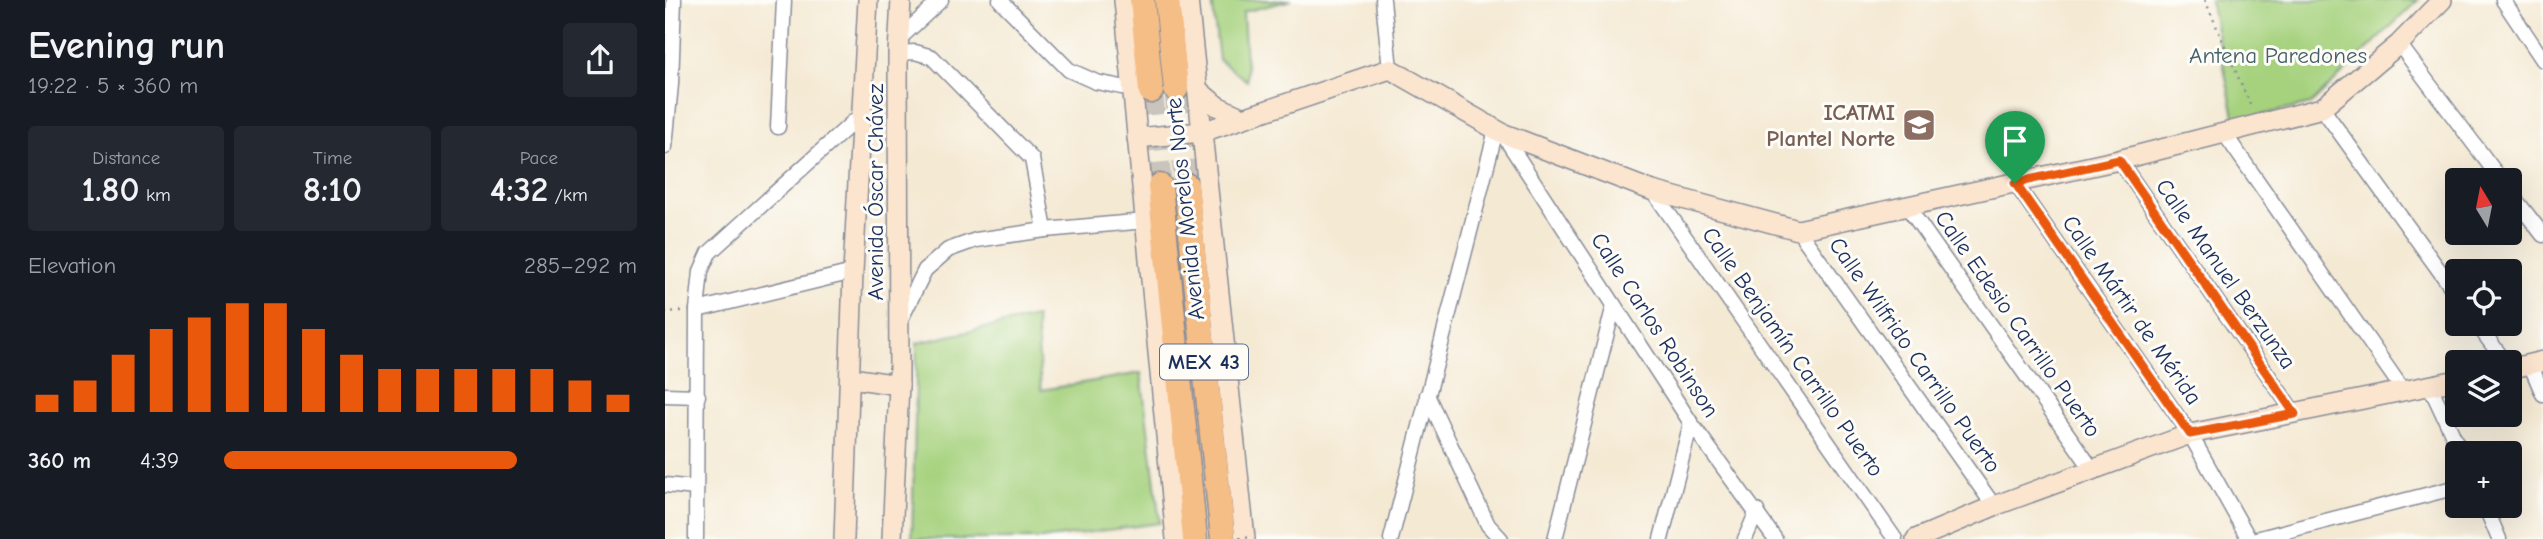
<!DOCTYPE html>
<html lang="en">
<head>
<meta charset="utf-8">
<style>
  body { margin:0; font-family:"Comic Neue",sans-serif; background:#242831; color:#f1f3f6; height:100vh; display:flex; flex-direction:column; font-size:26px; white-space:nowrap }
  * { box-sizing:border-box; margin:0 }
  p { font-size:23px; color:#9ea1a6 }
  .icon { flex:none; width:38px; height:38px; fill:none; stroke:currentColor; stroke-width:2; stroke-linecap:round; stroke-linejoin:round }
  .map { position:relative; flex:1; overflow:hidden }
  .details { display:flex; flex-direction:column; background:#171b24; width:665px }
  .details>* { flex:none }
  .needle { width:46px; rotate:350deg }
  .buttons { position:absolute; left:1780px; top:168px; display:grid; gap:14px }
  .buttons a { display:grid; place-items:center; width:77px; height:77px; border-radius:7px; background:#171b24; box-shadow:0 7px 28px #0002; font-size:35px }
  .pin { position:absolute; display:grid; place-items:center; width:60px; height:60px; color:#fff; margin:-72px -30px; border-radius:50% 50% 50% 0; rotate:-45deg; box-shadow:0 0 7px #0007 }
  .pin .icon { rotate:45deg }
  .round { display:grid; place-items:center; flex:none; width:74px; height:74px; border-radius:7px; background:#242831 }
  .headline { display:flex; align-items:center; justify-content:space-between; height:119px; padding:0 28px }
  h1 { font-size:38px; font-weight:600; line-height:52px }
  .stats { display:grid; grid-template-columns:repeat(3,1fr); gap:10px; height:119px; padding:7px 28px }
  .stats div { display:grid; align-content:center; border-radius:7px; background:#242831; text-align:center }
  .stats b { font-size:35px; font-weight:600 }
  .stats small { font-size:19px; font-weight:400 }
  .stats p { font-size:19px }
  .chart { height:196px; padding:14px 28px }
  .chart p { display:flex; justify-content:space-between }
  .chart svg { width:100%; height:126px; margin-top:7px; stroke:#ea580c; stroke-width:6 }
  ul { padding:0 28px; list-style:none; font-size:23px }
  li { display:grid; grid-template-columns:112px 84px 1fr; align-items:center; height:52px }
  li i { height:18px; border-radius:9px; background:#ea580c }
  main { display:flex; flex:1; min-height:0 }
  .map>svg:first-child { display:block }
</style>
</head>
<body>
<main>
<section class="details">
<div class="headline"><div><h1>Evening run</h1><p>19:22 · 5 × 360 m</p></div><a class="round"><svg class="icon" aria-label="share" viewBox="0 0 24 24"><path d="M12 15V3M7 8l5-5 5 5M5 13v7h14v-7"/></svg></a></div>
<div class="stats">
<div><p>Distance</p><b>1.80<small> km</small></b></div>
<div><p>Time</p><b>8:10</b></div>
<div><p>Pace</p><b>4:32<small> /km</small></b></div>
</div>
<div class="chart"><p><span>Elevation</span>285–292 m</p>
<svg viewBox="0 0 160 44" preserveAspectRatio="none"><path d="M5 44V38M15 44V33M25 44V24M35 44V15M45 44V11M55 44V6M65 44V6M75 44V15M85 44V24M95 44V29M105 44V29M115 44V29M125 44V29M135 44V29M145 44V33M155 44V38"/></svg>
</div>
<ul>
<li><b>360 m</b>4:39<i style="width:71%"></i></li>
</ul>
</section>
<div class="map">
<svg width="1878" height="539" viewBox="0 0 1878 539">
  <rect width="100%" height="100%" fill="#fdfcf7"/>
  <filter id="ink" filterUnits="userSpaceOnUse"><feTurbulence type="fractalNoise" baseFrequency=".0143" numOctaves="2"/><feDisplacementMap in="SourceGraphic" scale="14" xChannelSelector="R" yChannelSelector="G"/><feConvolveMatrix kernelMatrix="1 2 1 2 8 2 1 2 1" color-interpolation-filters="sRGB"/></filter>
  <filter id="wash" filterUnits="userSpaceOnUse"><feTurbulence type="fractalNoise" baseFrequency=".00686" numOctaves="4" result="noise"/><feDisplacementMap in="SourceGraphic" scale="28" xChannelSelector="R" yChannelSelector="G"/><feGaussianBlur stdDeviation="1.57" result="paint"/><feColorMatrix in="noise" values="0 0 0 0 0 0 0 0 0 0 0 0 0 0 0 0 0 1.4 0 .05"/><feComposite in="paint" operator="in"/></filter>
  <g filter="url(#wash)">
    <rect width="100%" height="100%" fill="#f4e9d3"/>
    <g fill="#a6d27e" stroke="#60806e" stroke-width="2">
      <path d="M547,0h80l-49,12 4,69 -28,-21z"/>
      <path d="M1545,0h208l-107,104 -76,17z"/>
      <path d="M371,317l5,73 100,-17 19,150 -119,16h-129l5,-196z"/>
    </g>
  </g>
  <g filter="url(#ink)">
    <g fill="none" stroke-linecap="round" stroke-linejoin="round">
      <g stroke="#c9c4bc" stroke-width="24" stroke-dasharray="24 12" stroke-linecap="butt">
        <path d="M511,89l10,96"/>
        <path d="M486,91l9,95"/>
      </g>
      <defs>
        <g id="street">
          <path d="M335,0l69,70 27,12 36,7"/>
          <path d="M718,0l7,69"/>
          <path d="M1838,0l40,60"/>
          <path d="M234,39l42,-39"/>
          <path d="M1734,44l102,136"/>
          <path d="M233,53l17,-1 17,5 100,102 13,71"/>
          <path d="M1657,108l135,187"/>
          <path d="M113,127l6,-127"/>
          <path d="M837,133l189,290 84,116"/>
          <path d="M1559,133l179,257"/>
          <path d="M0,147l6,-63 3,-84"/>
          <path d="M1454,160l176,254"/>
          <path d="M1350,183l175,251 59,105"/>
          <path d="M988,191l242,348"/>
          <path d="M1844,191l34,44"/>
          <path d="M1242,206l185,263"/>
          <path d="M1133,230l196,276"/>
          <path d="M32,310l156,-38"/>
          <path d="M235,321l25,-51 23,-20 28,-10 69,-10 101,-9"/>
          <path d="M1812,324l28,38"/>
          <path d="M1865,364l13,30"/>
          <path d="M1765,386l31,67"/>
          <path d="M0,395l33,1"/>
          <path d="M762,395l61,130 13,14"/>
          <path d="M0,485l31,3"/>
          <path d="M1820,506l14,33"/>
          <path d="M31,539l1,-229 4,-39 8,-18 154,-140"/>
          <path d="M726,539l103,-401v-9"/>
          <path d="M890,539l59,-234"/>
          <path d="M996,539l30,-116"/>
          <path d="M1080,539l12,-28"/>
          <path d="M1591,539l201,-52"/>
        </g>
        <g id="secondary">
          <path d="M459,0l52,539"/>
          <path d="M523,0l57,539"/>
          <path d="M532,89l20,17 26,12"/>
          <path d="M472,138l65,-6 188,-63 112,64 151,58 145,39 321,-70 203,-52 77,-64 43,-44"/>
          <path d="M1844,369l34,-8"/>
          <path d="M186,378l48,7"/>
          <path d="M179,539l9,-267 15,-272"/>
          <path d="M227,539l7,-154 -1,-332 3,-53"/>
          <path d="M1251,539l78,-33 196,-72 267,-54"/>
        </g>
        <g id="highway">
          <path d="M477,0l9,91"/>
          <path d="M502,0l9,89"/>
          <path d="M521,185l37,354"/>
          <path d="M495,186l35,353"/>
        </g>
      </defs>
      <use href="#street" stroke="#888c98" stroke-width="17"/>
      <use href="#secondary" stroke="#888c98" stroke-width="22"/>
      <use href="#highway" stroke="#888c98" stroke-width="27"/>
      <g stroke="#888c98" stroke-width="2.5" stroke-dasharray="2 5" stroke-linecap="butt">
        <path d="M1540,0l47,109"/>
        <path d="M0,312l18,-1"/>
      </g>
      <use href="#street" stroke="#fff" stroke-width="14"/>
      <use href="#secondary" stroke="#fbe5cf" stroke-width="19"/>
      <use href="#highway" stroke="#f6be87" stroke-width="24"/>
      <path stroke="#888c98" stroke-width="2.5" stroke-dasharray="2 5" stroke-linecap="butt" d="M567,539l21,-2"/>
    </g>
  </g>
  <g fill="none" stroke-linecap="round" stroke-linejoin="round" filter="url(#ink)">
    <defs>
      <path id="route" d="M1454,160l176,254 -105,20 -175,-251z"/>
    </defs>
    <use href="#route" stroke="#fff" stroke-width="14"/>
    <use href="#route" stroke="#ea580c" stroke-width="9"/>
  </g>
  <defs>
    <symbol id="university-square" viewBox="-11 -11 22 22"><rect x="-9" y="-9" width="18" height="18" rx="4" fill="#8d6e63" stroke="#fdfcf7"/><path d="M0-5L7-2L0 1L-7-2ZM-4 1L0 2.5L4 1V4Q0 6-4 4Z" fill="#fff"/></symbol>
  </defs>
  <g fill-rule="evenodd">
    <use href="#university-square" x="1235" y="106" width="38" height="38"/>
  </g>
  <g text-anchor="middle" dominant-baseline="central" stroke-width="6" stroke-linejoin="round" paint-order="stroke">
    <rect fill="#fdfcf7" stroke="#5f6c8c" stroke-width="2" x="495" y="344.5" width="88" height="35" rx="5"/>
    <g font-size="21" font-weight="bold" fill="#1b2f5e">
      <text x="539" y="362">MEX 43</text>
    </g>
    <g font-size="23" fill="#456068" stroke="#fdfcf7">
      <text x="1613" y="55">Antena Paredones</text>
    </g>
    <g font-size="23" font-weight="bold" fill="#785e54" stroke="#fdfcf7" text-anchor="end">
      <text x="1230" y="112">ICATMI<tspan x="1230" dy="26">Plantel Norte</tspan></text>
    </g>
    <g font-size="23" fill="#1b2f5e" stroke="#fdfcf7">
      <text transform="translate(210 192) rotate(-90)">Avenida Óscar Chávez</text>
      <text transform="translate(520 209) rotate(-96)">Avenida Morelos Norte</text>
      <text transform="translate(1561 274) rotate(55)">Calle Manuel Berzunza</text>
      <text transform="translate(1467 310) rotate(55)">Calle Mártir de Mérida</text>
      <text transform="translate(1353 324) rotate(55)">Calle Edesio Carrillo Puerto</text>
      <text transform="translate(990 325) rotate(57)">Calle Carlos Robinson</text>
      <text transform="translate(1128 352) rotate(55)">Calle Benjamín Carrillo Puerto</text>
      <text transform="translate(1250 355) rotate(55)">Calle Wilfrido Carrillo Puerto</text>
    </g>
  </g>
</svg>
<div class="buttons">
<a><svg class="needle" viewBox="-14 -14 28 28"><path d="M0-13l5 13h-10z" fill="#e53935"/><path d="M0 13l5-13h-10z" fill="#9ea1a6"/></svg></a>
<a><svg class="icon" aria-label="locate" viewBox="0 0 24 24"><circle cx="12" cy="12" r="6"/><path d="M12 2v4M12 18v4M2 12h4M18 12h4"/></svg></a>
<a><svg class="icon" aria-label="layers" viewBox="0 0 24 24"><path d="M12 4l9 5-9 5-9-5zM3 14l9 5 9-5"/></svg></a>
<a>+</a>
</div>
<div class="pin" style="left:1350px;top:183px;background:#1e9e55"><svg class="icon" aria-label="arrive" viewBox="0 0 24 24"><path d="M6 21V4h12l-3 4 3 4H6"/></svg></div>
</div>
</main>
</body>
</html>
